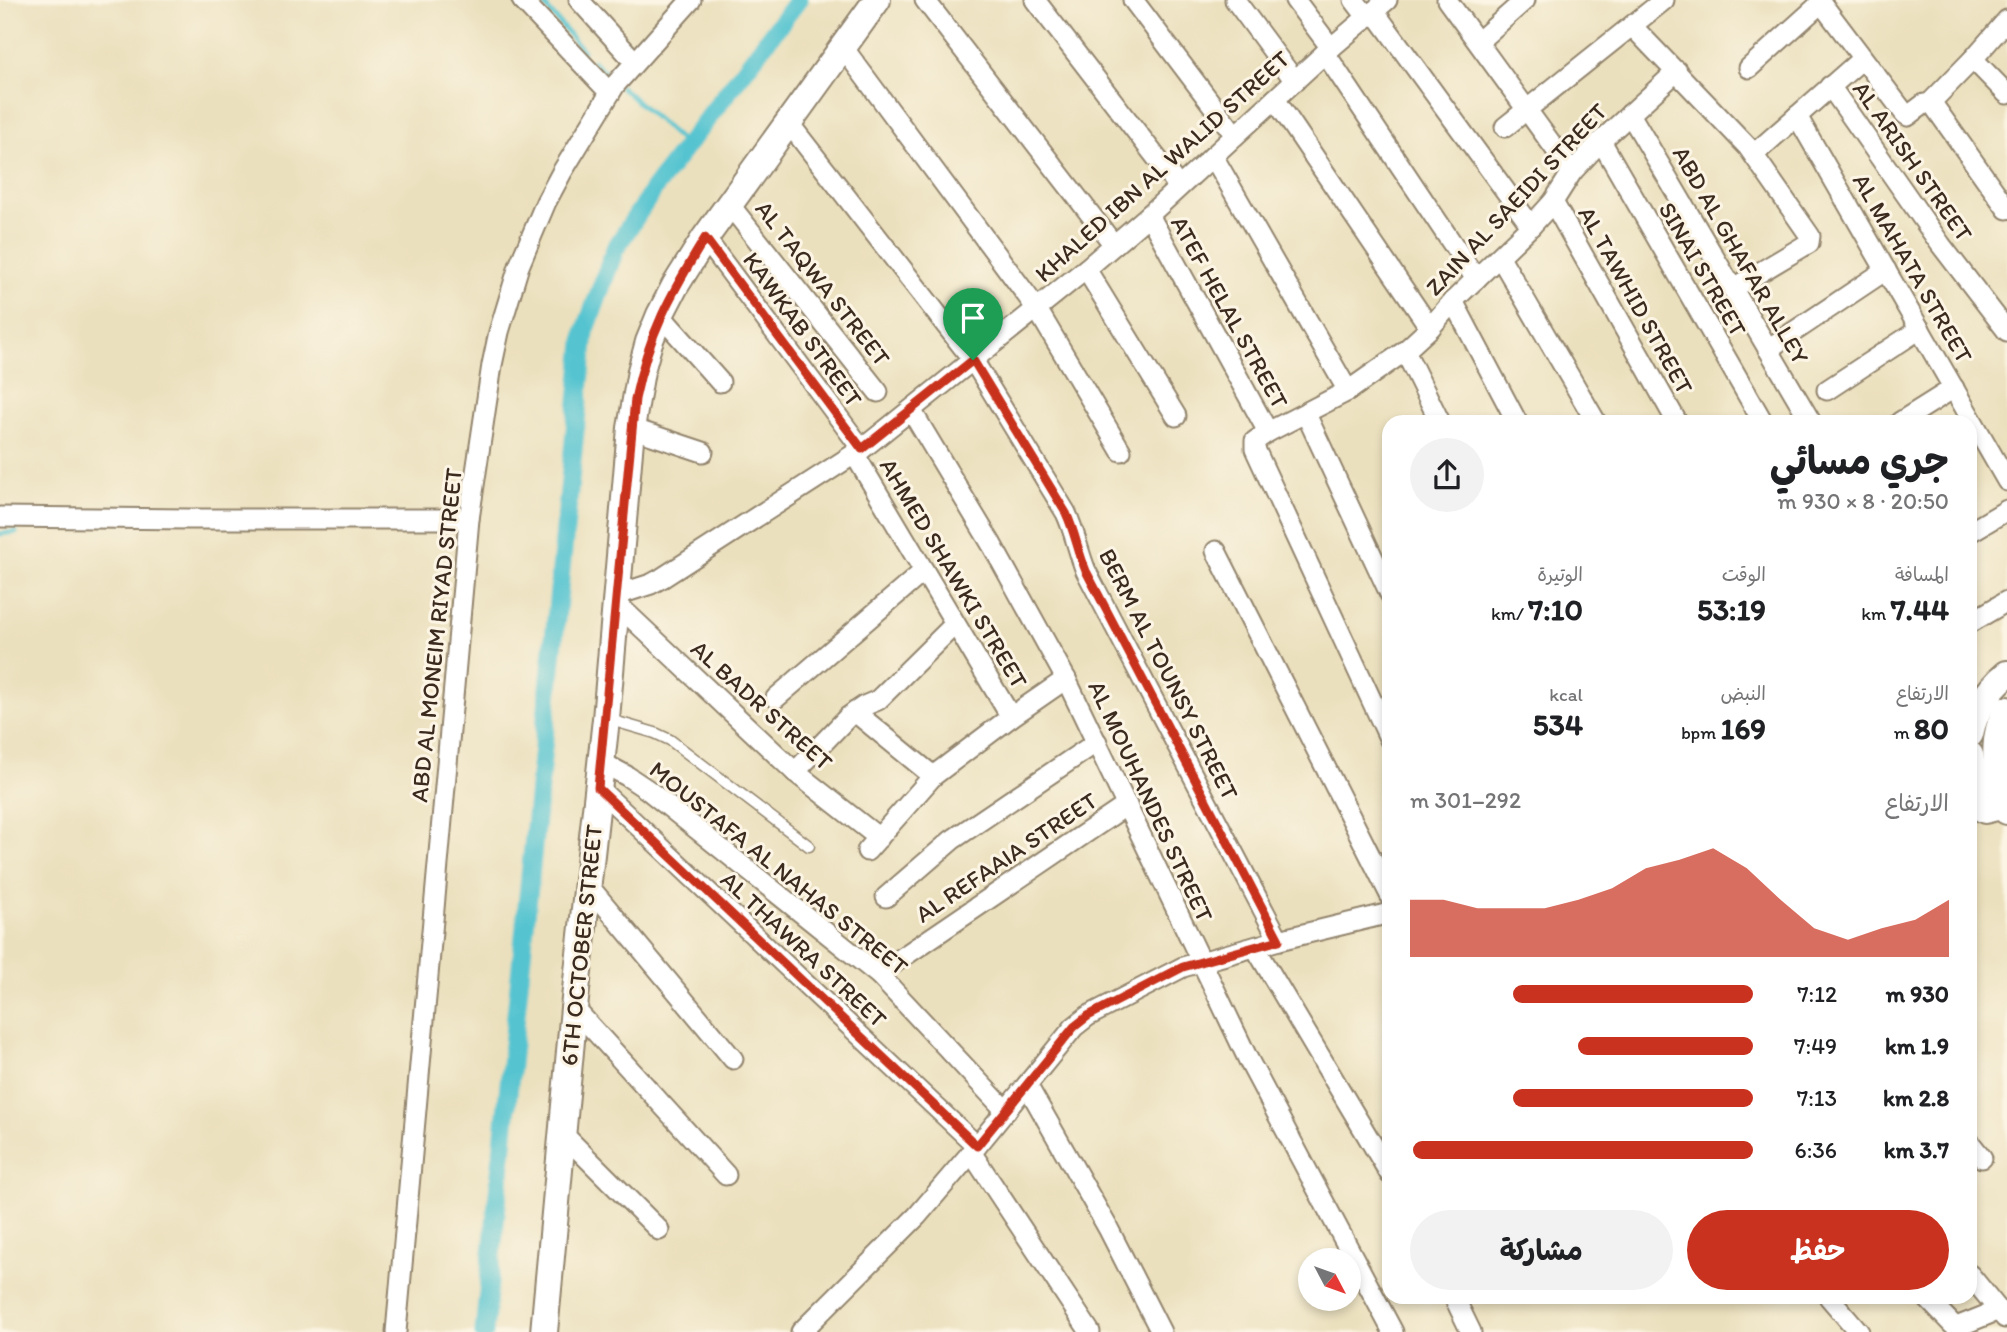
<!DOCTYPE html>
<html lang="ar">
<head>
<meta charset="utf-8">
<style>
  body { margin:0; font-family:Itim,"Playpen Sans Arabic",sans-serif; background:#f2f2f2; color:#202124; direction:rtl; height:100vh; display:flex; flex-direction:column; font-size:26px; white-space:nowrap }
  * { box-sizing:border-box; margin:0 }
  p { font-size:23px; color:#757577 }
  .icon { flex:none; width:38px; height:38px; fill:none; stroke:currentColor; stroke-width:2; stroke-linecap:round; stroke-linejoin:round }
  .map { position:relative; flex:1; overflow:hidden; direction:ltr }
  .drawer { position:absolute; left:1382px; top:415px; width:595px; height:889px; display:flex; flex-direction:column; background:#fff; border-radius:21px; box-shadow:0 4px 10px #0003; direction:rtl }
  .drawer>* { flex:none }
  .needle { width:46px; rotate:131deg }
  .buttons { position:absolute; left:1298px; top:1248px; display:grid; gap:14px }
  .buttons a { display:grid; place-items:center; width:63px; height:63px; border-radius:50%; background:#fff; box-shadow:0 4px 10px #0003; font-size:35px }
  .pin { position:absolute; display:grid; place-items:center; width:60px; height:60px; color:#fff; margin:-72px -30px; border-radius:50% 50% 50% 0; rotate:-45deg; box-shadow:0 0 7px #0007 }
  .pin .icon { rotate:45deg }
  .round { display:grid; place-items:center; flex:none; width:74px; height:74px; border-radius:37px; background:#f2f2f2 }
  .overview { display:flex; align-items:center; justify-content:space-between; height:119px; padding:0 28px }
  h1 { font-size:38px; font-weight:700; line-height:52px }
  .stats { display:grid; grid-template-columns:repeat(3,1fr); gap:10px; height:119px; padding:7px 28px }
  .stats div { display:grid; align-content:center }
  .stats b { font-size:30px; font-weight:700 }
  .stats small { font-size:19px; font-weight:400 }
  .stats p { font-size:19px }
  .chart { height:196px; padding:14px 28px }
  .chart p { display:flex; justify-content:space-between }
  .chart svg { width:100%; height:126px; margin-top:7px; fill:#c8321e; opacity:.7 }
  .action { display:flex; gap:14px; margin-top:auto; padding:14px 28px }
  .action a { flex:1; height:80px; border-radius:42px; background:#c8321e; color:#fff; font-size:28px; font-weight:700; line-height:80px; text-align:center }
  .action a+a { background:#f2f2f2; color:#202124 }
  ul { padding:0 28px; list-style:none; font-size:23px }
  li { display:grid; grid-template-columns:112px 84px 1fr; align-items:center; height:52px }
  li i { height:18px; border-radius:9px; background:#c8321e }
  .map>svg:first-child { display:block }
</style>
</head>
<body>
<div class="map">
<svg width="2007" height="1332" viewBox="0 0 2007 1332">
  <rect width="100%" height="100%" fill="#fcf5e5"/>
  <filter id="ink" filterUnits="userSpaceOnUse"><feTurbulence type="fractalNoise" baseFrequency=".0143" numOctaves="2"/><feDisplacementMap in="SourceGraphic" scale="14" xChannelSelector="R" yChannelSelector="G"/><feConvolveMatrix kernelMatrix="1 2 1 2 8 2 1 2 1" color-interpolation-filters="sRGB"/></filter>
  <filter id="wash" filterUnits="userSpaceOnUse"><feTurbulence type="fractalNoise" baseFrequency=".00686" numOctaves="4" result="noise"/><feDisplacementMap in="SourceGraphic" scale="28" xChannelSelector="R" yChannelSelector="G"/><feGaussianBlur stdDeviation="1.57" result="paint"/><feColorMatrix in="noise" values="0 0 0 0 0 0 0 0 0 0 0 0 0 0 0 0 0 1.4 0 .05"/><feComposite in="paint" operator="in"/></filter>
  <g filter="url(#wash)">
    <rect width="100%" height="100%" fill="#ebe0bd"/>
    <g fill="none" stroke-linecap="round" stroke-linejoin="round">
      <g stroke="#57c4d0" stroke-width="5">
        <path d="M540,0l43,51"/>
        <path d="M593,61l21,19"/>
        <path d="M621,87l65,58"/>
        <path d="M0,534l16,-2"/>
      </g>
      <path stroke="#57c4d0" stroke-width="19" d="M484,1332l101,-1000 30,-83 40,-62 143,-187"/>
    </g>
  </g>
  <g filter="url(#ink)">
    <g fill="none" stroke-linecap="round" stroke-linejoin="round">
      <defs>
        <path id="lane" d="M607,719l48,14 15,7 139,106"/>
        <g id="street">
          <path d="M522,0l88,93"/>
          <path d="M579,0l56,62"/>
          <path d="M925,0l189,245"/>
          <path d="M1035,0l144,187"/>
          <path d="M1133,0l102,135"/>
          <path d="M1235,0l60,81"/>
          <path d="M1295,0l36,48"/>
          <path d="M1354,0l13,17"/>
          <path d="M1447,0l125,172"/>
          <path d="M1819,0l86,114 3,2 16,-12 6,-1 43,-44 34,-39"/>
          <path d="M1374,11l157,215"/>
          <path d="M1632,26l116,121 62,89 -1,7 -77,46"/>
          <path d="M1479,41l46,-41"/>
          <path d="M842,46l195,263 84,142"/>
          <path d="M1325,53l151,226"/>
          <path d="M1973,59l34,35"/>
          <path d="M1749,68l72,-65"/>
          <path d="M1830,86l111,159 66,86"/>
          <path d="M1275,99l155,229"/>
          <path d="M1930,103l4,3 73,103"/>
          <path d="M1630,114l181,308"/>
          <path d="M1797,116l210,365"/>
          <path d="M788,122l185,238 93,153c9,19 12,39 20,58l193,369"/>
          <path d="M1505,127l159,-127"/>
          <path d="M1601,141l162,281"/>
          <path d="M1754,154l108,-95"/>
          <path d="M1213,156l135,235"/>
          <path d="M1553,202l124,220"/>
          <path d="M729,204l149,188"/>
          <path d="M1149,215l119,217"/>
          <path d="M705,238l157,211"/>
          <path d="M1500,257l96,165"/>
          <path d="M1086,269l90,147"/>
          <path d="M1453,301l64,121"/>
          <path d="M660,315l60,67"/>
          <path d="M1768,349l118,-79"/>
          <path d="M1405,351l35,71"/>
          <path d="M1827,390l93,-61"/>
          <path d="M911,410l81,135 74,134 183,382 144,271"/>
          <path d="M1306,414l84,180"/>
          <path d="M1900,422l54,-34"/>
          <path d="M631,428l72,24"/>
          <path d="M855,455l156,262"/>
          <path d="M0,517l189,2h280"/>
          <path d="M1970,532l37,-22"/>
          <path d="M1216,551l174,344"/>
          <path d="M617,595l34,-11 11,-6 200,-129 224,-180 63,-54 176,-162 62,-53"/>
          <path d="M617,604l178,168 84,66"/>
          <path d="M1970,623l37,-22"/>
          <path d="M776,698l148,-127"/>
          <path d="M855,712l78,64"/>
          <path d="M1390,740l-135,-291v-8l13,-9 80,-41 57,-40 25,-23 23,-27 78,-75 22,-24 19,-30 29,-31 76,-70"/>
          <path d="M601,762l26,14 21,14 231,185 127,136"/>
          <path d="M795,772l53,-55 16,-11 14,-6 77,-76"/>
          <path d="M598,788l379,358"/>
          <path d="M867,851l66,-75 78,-59 55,-38"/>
          <path d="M588,885l145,174"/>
          <path d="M886,897l66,-57 145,-98"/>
          <path d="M1255,947l135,227"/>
          <path d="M879,975l18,-14 230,-156"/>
          <path d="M574,1008l152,167"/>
          <path d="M1027,1085l81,143 53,104"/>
          <path d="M562,1133l97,97"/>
          <path d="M1970,1143l12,15"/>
          <path d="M971,1152l119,180"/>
          <path d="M1970,1275l35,43"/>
          <path d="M1454,1297l17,35"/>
          <path d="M1829,1297l30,35"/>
          <path d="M1926,1297l27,28 6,1 40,-16"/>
          <path d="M396,1332l73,-813 23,-154 7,-33 20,-66 27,-64 16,-30 53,-87 76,-85"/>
          <path d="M801,1332l116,-116 60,-70 97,-119 14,-11 95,-49 96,-27 111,-27"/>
        </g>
        <g id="secondary">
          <path d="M2007,710c-18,30 -10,69 0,101"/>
          <path d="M1970,734c5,-25 18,-44 37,-60"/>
          <path d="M1970,755l8,51 7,4 20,-5"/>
          <path d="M544,1332l30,-324 32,-289 25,-291 10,-57 8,-29 11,-27 15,-29 30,-48 172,-238"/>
        </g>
      </defs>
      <use href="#lane" stroke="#93856e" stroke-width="13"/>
      <use href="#street" stroke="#93856e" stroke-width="23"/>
      <use href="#secondary" stroke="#93856e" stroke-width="30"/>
      <use href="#lane" stroke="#fff" stroke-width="10"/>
      <use href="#street" stroke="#fff" stroke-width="19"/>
      <use href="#secondary" stroke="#fff" stroke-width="26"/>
    </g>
  </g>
  <g fill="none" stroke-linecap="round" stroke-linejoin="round" filter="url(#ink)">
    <defs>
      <path id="route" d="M705,238l157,211 111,-89 93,153c9,19 12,39 20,58l193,369 -96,27 -95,49 -14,11 -97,119 -379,-358 37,-389c14,-66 35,-104 70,-161z"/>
    </defs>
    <use href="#route" stroke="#fff" stroke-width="14"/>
    <use href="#route" stroke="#c8321e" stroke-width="9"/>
  </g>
  <g text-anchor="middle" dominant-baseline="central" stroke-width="6" stroke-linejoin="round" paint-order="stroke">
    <g font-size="24" fill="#3b2a1e" stroke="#fcf5e5">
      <text transform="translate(1913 161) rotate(55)">AL ARISH STREET</text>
      <text transform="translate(1162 166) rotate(-42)">KHALED IBN AL WALID STREET</text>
      <text transform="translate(1516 199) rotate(-47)">ZAIN AL SAEIDI STREET</text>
      <text transform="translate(1741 255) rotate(60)">ABD AL GHAFAR ALLEY</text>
      <text transform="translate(1913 268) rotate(60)">AL MAHATA STREET</text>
      <text transform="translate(1703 269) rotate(60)">SINAI STREET</text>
      <text transform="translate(823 283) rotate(52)">AL TAQWA STREET</text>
      <text transform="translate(1636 300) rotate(61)">AL TAWHID STREET</text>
      <text transform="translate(1230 312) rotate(61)">ATEF HELAL STREET</text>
      <text transform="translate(803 329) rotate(54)">KAWKAB STREET</text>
      <text transform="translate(954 573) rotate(59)">AHMED SHAWKI STREET</text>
      <text transform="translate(436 635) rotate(-84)">ABD AL MONEIM RIYAD STREET</text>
      <text transform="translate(1169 674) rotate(63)">BERM AL TOUNSY STREET</text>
      <text transform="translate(762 705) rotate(42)">AL BADR STREET</text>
      <text transform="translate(1151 801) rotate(65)">AL MOUHANDES STREET</text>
      <text transform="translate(1006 857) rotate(-34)">AL REFAAIA STREET</text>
      <text transform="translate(779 868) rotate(39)">MOUSTAFA AL NAHAS STREET</text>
      <text transform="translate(581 945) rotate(-84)">6TH OCTOBER STREET</text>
      <text transform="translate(804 949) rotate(43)">AL THAWRA STREET</text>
    </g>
  </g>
</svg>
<div class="buttons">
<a><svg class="needle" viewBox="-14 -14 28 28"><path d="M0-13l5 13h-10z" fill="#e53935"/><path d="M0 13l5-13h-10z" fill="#757577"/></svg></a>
</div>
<div class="pin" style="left:973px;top:360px;background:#1e9e55"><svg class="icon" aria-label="arrive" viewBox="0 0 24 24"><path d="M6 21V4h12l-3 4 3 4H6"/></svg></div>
<section class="drawer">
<div class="overview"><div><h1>جري مسائي</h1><p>20:50 · 8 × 930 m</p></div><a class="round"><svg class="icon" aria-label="share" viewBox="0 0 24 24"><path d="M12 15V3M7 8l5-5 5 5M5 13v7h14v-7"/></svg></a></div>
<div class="stats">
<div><p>المسافة</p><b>7.44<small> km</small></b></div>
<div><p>الوقت</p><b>53:19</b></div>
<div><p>الوتيرة</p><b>7:10<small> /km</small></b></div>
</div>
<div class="stats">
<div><p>الارتفاع</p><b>80<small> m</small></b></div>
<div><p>النبض</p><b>169<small> bpm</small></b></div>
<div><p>kcal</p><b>534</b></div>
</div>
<div class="chart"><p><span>الارتفاع</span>292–301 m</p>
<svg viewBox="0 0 160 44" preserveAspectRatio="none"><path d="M0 44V24L10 24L20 27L30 27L40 27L50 24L60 20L70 13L80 10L90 6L100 13L110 24L120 34L130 38L140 34L150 31L160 24V44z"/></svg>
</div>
<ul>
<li><b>930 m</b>7:12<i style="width:70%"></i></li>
<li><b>1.9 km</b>7:49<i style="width:51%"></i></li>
<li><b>2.8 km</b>7:13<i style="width:70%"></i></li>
<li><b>3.7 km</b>6:36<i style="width:99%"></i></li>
</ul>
<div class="action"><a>حفظ</a><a>مشاركة</a></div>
</section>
</div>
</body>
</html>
